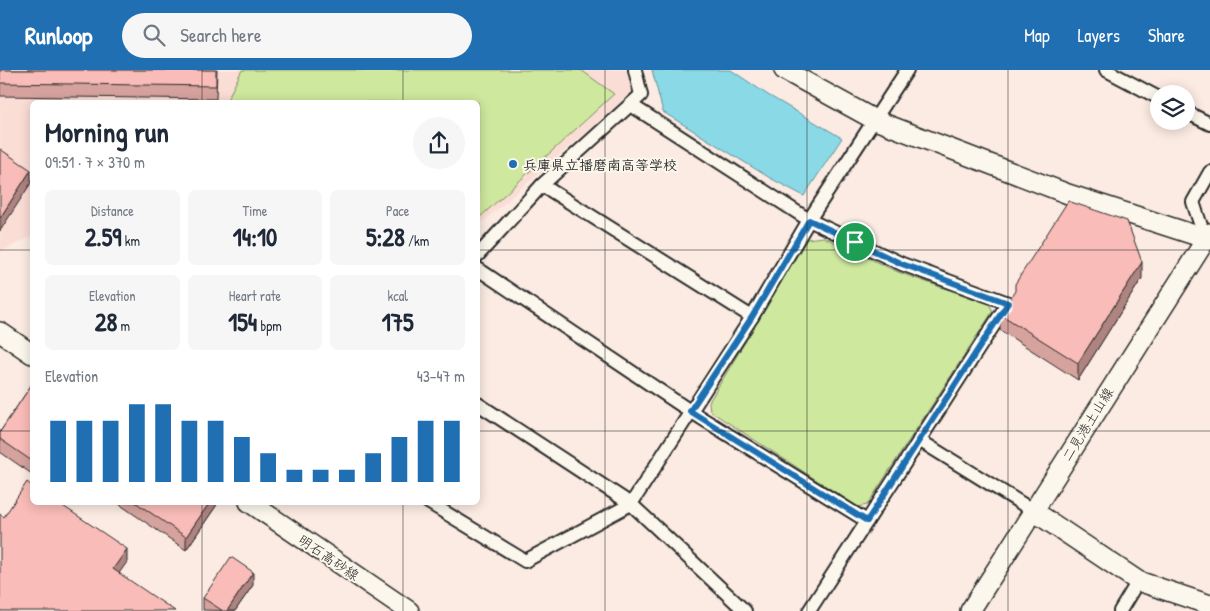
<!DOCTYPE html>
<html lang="en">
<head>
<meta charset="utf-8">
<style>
  body { margin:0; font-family:"Patrick Hand","Klee One",sans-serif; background:#f6f6f7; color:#1f2937; height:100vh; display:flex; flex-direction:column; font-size:19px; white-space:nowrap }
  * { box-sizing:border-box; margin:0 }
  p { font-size:16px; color:#747a83 }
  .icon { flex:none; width:28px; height:28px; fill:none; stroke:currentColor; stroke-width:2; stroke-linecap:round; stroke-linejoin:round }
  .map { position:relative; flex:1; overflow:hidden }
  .panel { position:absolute; left:30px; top:30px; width:450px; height:405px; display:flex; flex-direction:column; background:#fff; border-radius:8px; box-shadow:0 2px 12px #0003 }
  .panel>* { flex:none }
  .controls { position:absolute; left:1150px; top:15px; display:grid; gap:10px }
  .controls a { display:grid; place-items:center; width:45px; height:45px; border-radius:50%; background:#fff; box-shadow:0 2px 12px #0003; font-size:25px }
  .pin { position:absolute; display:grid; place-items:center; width:42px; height:42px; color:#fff; margin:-21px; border:2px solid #fff; border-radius:50%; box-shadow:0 1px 5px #0007 }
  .round { display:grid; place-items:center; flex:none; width:52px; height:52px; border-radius:26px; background:#f6f6f7 }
  .summary { display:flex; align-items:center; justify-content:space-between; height:85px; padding:0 15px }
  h1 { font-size:28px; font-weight:700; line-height:38px }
  .stats { display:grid; grid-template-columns:repeat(3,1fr); gap:8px; height:85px; padding:5px 15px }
  .stats div { display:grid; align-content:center; border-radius:8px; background:#f6f6f7; text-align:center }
  .stats b { font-size:25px; font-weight:700 }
  .stats small { font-size:14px; font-weight:400 }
  .stats p { font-size:14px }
  .chart { height:140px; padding:10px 15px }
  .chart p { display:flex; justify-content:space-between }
  .chart svg { width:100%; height:90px; margin-top:5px; stroke:#1f6fb2; stroke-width:6 }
  header { display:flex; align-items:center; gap:30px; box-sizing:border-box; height:70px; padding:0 25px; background:#1f6fb2; color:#fff }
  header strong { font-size:24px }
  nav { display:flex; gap:28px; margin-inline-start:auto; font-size:18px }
  .search { width:350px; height:45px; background:#f6f6f7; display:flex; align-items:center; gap:12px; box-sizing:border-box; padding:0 18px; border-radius:28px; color:#747a83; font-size:19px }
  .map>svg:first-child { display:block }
</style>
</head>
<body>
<header>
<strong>Runloop</strong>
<div class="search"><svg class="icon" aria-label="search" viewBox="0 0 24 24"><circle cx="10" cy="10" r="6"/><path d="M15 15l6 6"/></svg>Search here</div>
<nav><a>Map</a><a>Layers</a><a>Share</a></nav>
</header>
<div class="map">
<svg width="1210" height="541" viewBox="0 0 1210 541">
  <rect width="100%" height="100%" fill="#fbebe2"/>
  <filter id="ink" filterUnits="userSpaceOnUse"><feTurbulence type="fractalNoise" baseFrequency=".02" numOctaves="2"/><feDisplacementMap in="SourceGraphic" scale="10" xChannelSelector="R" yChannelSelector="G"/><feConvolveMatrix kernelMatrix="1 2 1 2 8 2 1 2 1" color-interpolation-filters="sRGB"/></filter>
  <g filter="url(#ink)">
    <path fill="#faddd5" d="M0,0h626l6,22 -154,134v-124h-446v134l-32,16z"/>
    <g fill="#cee89e" stroke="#7c8a64">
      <path d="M242,0h339l33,24 -136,125v-117h-252z"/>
      <path d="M823,167l75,35 91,32 4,7 -126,194 -9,2 -148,-96 -1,-9 98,-163z"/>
    </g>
    <path fill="#8ad9e7" stroke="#64939c" d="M652,0h79l37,25 74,43 -38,58 -34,-18 -107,-66z"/>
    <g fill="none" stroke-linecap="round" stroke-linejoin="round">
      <defs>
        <g id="street">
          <path d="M1106,0l53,28"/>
          <path d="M631,35l178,115 93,44 106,39 -199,308"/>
          <path d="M1186,42l24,12"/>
          <path d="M1210,102l-17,30 12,36 5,-1"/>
          <path d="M542,115l210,132"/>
          <path d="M478,185l64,-70 99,-90 -6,-25"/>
          <path d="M478,199l212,142 177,110"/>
          <path d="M478,334l153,100 114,107"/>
          <path d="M919,370l113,70"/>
          <path d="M428,432l97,59 106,-57 121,-187 57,-97 98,-150"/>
          <path d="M1120,541l18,-30"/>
        </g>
        <g id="secondary">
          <path d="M784,0l91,50 193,74 142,46"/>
          <path d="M0,262l32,22"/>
          <path d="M249,432l160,109"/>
          <path d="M1032,440l106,71 72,24"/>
          <path d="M970,541l240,-378"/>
        </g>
      </defs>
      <use href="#street" stroke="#2b2b2b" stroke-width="16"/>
      <use href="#secondary" stroke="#2b2b2b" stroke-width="22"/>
      <use href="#street" stroke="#fbf7ec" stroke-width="12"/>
      <use href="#secondary" stroke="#fbf7ec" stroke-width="19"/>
    </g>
    <g fill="#d6a29e" stroke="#2b2b2b">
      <path d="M0,0h217l-1,29 -216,-3z"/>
      <path d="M1142,208l-64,102 -78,-50v-16z"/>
      <path d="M32,314v90l-32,-22v-20z"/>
      <path d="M116,432h100v4l-30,44z"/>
      <path d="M253,515l-18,26 -32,-1v-12z"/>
    </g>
    <g fill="#ae8481" stroke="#2b2b2b">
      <path d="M31,100v13l-31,48v-13z"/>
      <path d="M1142,192v16l-64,102v-17z"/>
      <path d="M210,432h6v4l-30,44v-13z"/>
      <path d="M127,479v13l-14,20v-13z"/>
      <path d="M253,502v13l-18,26h-8z"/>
    </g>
    <g fill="#f9bcb8" stroke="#2b2b2b">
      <path d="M0,0h216v16l-216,-3z"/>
      <path d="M0,79l31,21 -31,48z"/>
      <path d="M1068,131l59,20 15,41 -64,101 -78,-49 15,-23v-7z"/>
      <path d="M32,314v77l-32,-22v-7z"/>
      <path d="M27,412l5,4v16h25l70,47 -14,20 62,42h-175v-97l4,3z"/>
      <path d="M135,432h75l-24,35z"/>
      <path d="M231,487l22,15 -26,39h-4l-20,-13z"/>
    </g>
  </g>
  <g fill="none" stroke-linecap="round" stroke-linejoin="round" filter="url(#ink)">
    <defs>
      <path id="route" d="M809,150l93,44 106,39 -141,218 -177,-110 62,-94z"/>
    </defs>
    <use href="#route" stroke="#fff" stroke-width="10"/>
    <use href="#route" stroke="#1f6fb2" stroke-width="6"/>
  </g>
  <path fill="none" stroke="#2b2b2b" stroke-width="1" stroke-opacity="0.55" d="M202,0v32M403,0v32M605,0v541M807,0v541M1008,0v541M0,180h32M478,180h732M0,361h32M478,361h732M202,432v109M403,432v109"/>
  <circle fill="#1f6fb2" stroke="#fbf7ec" stroke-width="2" cx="513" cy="94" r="5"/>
  <g text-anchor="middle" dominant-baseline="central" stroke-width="4" stroke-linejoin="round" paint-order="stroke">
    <g font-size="14" font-weight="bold" fill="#2b2b2b" stroke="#fbf7ec" text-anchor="start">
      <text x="523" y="94">兵庫県立播磨南高等学校</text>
    </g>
    <g font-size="14" fill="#2b2b2b" stroke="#fbf7ec">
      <text transform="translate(1087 354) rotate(-58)">二見港土山線</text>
      <text transform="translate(329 487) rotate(34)">明石高砂線</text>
    </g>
  </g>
</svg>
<div class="controls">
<a><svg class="icon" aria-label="layers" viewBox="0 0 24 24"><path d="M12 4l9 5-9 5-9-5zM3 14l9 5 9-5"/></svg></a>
</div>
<div class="pin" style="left:855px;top:172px;background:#1e9e55"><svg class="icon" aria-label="arrive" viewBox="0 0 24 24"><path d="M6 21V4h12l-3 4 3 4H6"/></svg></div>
<section class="panel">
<div class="summary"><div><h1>Morning run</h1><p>09:51 · 7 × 370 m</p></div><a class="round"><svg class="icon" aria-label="share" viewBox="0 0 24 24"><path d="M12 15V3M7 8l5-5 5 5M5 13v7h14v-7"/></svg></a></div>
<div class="stats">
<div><p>Distance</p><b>2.59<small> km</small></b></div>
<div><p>Time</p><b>14:10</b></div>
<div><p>Pace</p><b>5:28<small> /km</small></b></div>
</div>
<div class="stats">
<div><p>Elevation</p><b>28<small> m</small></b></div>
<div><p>Heart rate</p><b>154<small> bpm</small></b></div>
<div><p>kcal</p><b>175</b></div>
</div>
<div class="chart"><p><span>Elevation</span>43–47 m</p>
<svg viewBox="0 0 160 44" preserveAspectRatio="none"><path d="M5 44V14M15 44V14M25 44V14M35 44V6M45 44V6M55 44V14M65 44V14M75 44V22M85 44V30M95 44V38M105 44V38M115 44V38M125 44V30M135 44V22M145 44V14M155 44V14"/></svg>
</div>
</section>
</div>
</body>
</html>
